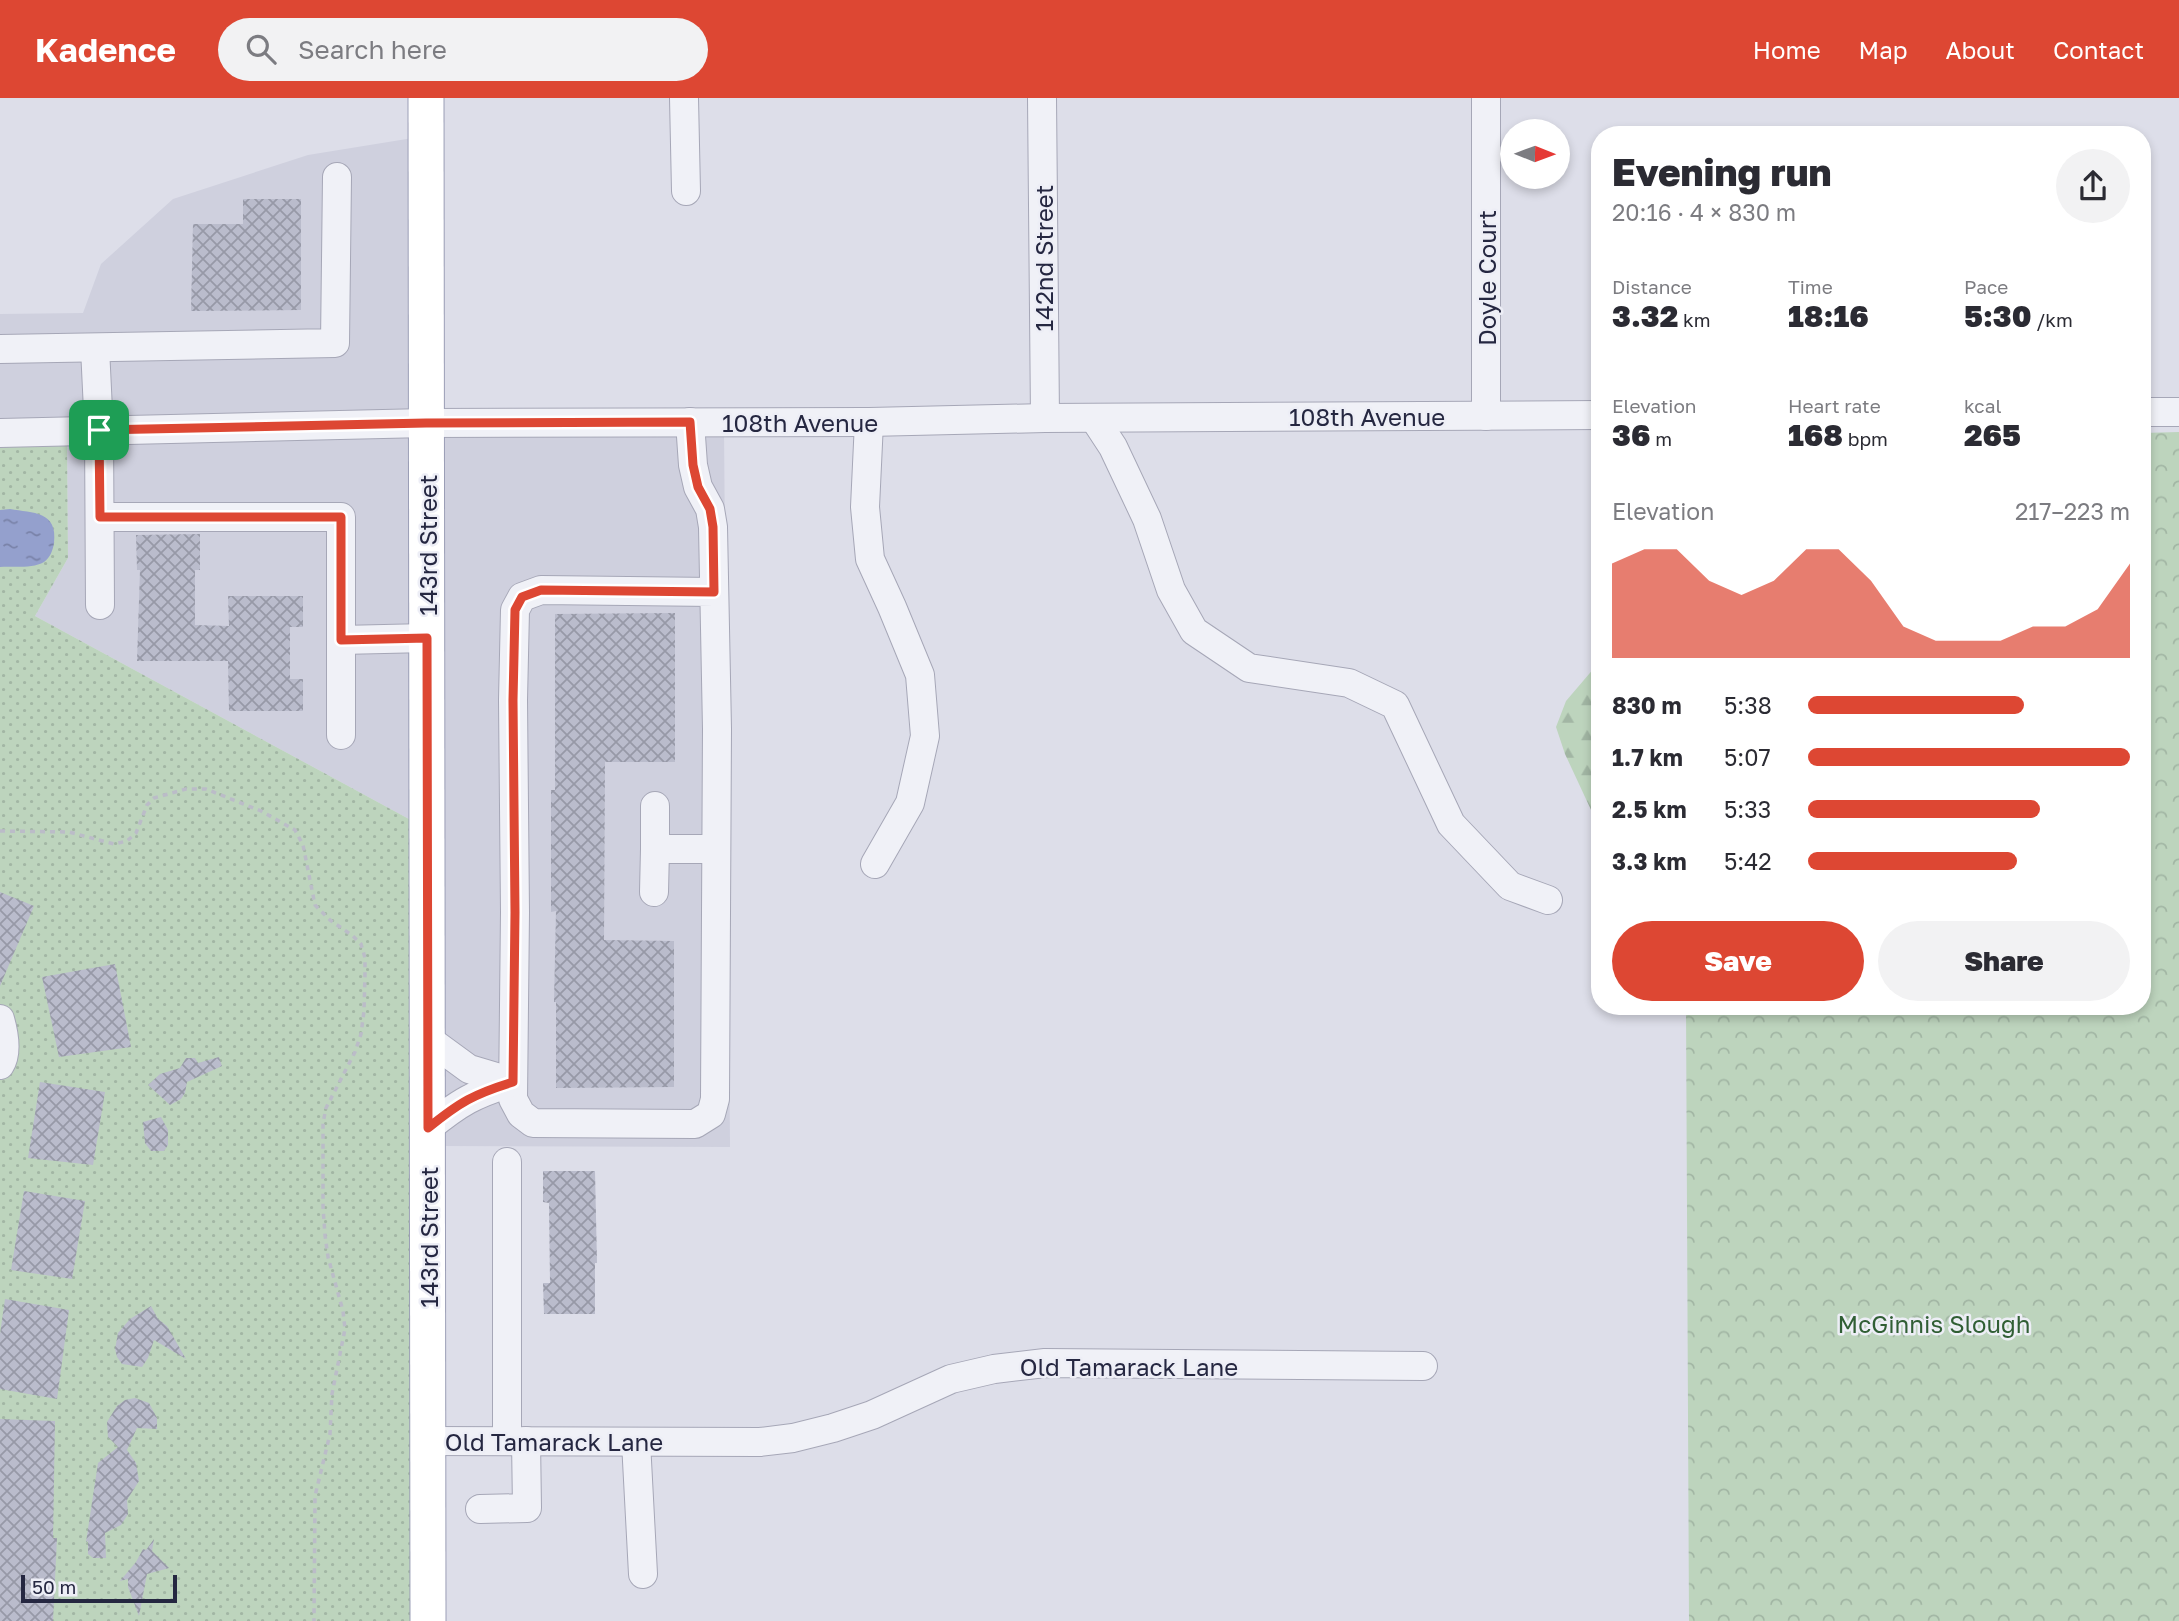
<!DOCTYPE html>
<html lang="en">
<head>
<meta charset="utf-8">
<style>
  body { margin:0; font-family:"Golos Text",sans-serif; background:#f2f2f3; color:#2b2b33; height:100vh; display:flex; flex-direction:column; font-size:26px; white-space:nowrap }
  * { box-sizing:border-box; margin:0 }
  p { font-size:23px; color:#7c7c81 }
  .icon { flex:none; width:38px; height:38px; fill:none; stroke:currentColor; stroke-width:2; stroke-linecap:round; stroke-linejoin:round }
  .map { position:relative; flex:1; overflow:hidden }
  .drawer { position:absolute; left:1591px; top:28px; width:560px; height:889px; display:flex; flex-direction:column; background:#fff; border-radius:28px; box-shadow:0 4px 10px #0003 }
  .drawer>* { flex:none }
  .needle { width:46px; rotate:91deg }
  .buttons { position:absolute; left:1500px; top:21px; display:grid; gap:14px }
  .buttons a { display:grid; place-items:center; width:70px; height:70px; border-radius:50%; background:#fff; box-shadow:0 4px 10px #0003; font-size:35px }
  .scale { position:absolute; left:21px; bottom:18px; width:156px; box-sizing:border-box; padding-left:7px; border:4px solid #252741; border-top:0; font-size:19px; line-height:24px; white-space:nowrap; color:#252741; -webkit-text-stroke:5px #edeef6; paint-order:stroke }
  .pin { position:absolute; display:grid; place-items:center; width:60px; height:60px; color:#fff; margin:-30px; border-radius:14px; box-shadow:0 4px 10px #0006 }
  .round { display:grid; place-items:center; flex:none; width:74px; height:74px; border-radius:37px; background:#f2f2f3 }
  .head { display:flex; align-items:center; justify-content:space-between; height:119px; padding:0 21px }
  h1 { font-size:38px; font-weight:800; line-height:52px }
  .metrics { display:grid; grid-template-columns:repeat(3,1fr); gap:10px; height:119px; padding:7px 21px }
  .metrics div { display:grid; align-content:center }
  .metrics b { font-size:30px; font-weight:800 }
  .metrics small { font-size:19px; font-weight:400 }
  .metrics p { font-size:19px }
  .chart { height:196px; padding:14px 21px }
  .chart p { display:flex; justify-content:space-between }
  .chart svg { width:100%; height:126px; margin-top:7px; fill:#dd4733; opacity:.7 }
  .action { display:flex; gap:14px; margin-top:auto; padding:14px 21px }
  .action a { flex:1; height:80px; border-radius:42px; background:#dd4733; color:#fff; font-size:28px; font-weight:800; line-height:80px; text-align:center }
  .action a+a { background:#f2f2f3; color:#2b2b33 }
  ul { padding:0 21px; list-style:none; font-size:23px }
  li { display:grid; grid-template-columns:112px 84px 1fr; align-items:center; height:52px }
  li i { height:18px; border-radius:9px; background:#dd4733 }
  header { display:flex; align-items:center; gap:42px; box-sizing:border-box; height:98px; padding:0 35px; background:#dd4733; color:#fff }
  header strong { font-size:33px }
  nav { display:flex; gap:38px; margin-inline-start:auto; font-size:24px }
  .search { width:490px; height:63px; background:#f2f2f3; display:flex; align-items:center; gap:18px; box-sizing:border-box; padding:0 24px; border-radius:38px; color:#7c7c81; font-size:26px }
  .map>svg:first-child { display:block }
</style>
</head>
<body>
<header>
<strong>Kadence</strong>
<div class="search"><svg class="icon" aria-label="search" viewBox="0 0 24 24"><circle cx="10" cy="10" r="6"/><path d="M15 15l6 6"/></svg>Search here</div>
<nav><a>Home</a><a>Map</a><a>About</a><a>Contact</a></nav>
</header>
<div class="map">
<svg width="2179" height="1523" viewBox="0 0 2179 1523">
  <defs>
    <pattern id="grass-dots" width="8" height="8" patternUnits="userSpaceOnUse" patternTransform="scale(1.75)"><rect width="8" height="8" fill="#bdd4bd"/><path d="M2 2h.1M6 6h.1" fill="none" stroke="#a2b6a4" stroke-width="1.8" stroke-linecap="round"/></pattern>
    <pattern id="forest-firs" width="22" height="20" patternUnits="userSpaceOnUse" patternTransform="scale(1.75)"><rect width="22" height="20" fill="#bdd4bd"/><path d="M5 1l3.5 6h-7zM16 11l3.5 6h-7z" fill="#a2b6a4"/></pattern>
    <pattern id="park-crowns" width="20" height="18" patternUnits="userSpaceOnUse" patternTransform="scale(1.75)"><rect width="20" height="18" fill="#bdd4bd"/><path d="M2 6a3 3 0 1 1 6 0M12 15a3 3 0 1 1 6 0" fill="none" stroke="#a2b6a4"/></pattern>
    <pattern id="water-ripples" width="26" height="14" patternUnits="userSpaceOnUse" patternTransform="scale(1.75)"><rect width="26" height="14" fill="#94a0cd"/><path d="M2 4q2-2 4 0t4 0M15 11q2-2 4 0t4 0" fill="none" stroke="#7982a8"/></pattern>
    <pattern id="building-cross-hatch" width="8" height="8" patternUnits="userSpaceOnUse" patternTransform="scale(1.75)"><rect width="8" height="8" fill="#babccc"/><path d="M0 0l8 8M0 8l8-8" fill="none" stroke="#9799a7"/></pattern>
  </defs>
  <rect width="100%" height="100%" fill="#dddee9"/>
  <g fill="#cfd0de">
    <path d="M419,39l1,278 -420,11v-112l83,-1 18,-49 72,-65 135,-44z"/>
    <path d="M434,330l290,1 6,718 -292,-1z"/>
    <path d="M419,332l1,395 -385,-209 33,-58 -1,-120z"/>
  </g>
  <path fill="url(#grass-dots)" d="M67,340l1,120 -33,58 385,209 -2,796h-418v-1182z"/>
  <path fill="url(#forest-firs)" d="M1599,557v172l-34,-73 -9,-27 10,-26 29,-34z"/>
  <path fill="url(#park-crowns)" d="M2179,334v1189h-490l-3,-615h456v-573z"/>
  <path fill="url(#water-ripples)" d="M10,411c23,4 48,2 44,34 -1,7 -4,15 -10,19 -12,7 -31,4 -44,5v-57z"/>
  <g fill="url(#building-cross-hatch)">
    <path d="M243,101h58v111l-110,1 2,-87h50z"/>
    <path d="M200,436v36h-5v55l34,1 -1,-30h75v31h-13v52h13v32h-74l-1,-50h-91l3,-91h-3l-1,-35z"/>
    <path d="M675,515v149h-70l-1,178 70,1v146l-118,1v-86h-2l2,-91 -5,1v-122h4v-176z"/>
    <path d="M0,794l34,14 -34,80z"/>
    <path d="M115,866l16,83 -72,10 -17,-80z"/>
    <path d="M219,959l3,9 -35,16 -2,11 -4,6 -11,6 -22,-20 12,-11 20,-6 6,-10h9l3,5z"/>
    <path d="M40,984l65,10 -12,73 -65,-7z"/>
    <path d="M161,1019l7,13v15l-4,6h-13l-6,-8 -2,-21z"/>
    <path d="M543,1073h52l2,92h-2v51h-51l-1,-31h7l-1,-80 -6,-1z"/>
    <path d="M24,1093l61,10 -13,78 -61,-9z"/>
    <path d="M5,1201l64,11 -12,89 -57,-10v-55z"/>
    <path d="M151,1208l7,13 9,7 19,33 -32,-19 -6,18 -6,9 -20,-3 -5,-7 -2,-8 3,-16 12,-14z"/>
    <path d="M135,1300l14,5 8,15v11l-20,-1 -10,22 9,13 3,18 -12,19 1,14 -7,11 -16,8 1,25h-13l-5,-4v-13l-2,1 12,-79 20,-16 -10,-10 -1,-15 10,-16 8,-6z"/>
    <path d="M0,1321l55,2 -2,117h4l-4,83h-53z"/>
    <path d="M154,1441l-2,12 17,17 -22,6 -8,42 -11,-29v-8l-8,2 16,-19 7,-13 3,1z"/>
  </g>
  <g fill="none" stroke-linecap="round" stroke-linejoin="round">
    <defs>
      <g id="minor">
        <path d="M684,0l2,93"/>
        <path d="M1042,0l3,320"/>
        <path d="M1486,0v318"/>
        <path d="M95,250l4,83 1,174"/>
        <path d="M0,251l335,-6 2,-166"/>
        <path d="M2142,314h37"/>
        <path d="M1094,320l19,29 34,72 24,71 23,41 55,37 100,15 46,22 56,119 59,62 38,14"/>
        <path d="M690,324l3,43 5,22 12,22 3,18 4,202 -2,370 -4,15 -16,10 -162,-1 -12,-9 -8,-15 2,-187 -2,-212 2,-90 7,-13 19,-7 173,2"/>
        <path d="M869,324l-4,85 5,52 22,48 28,68 5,61 -15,67 -35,61"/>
        <path d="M0,335l426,-10 443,-1 176,-4 555,-3"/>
        <path d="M100,419h241v218"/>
        <path d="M341,542l86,-2"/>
        <path d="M655,708v43h61"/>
        <path d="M654,794l1,-43"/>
        <path d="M0,921c4,14 8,34 0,46"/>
        <path d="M428,941l41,30 44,13c-39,12 -53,20 -85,46"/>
        <path d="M429,1343l331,1 33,-4 40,-10 39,-13 79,-36 43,-10 51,-6 378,3"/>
        <path d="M507,1343v-279"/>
        <path d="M636,1344l7,132"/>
        <path d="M480,1411l47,-1 -1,-67"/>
      </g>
      <path id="major" d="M426,0l2,1523"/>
    </defs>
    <use href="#minor" stroke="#a6a7b7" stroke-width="30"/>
    <use href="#major" stroke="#9b9eb6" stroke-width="37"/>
    <path stroke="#bbbcc8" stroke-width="3.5" stroke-dasharray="5 5" stroke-linecap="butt" d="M0,733l69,1 45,12 13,-3 9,-8 11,-28 7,-7 32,-9h20l55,22 34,19 8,15 12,60 15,15 23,16 8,8 4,14v16l-1,37 -3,23 -6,18 -29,56 -3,15v84l2,28 3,22 15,54 2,18 -13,65 -2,40 -15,62 -1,125"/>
    <use href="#minor" stroke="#f0f1f7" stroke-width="28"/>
    <use href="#major" stroke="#fff" stroke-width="35"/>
  </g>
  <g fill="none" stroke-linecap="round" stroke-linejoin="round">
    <defs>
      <path id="route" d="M690,324l3,43 5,22 12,22 3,18 1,65 -173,-2 -19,7 -7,13 -2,90 2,212 -2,170c-39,12 -53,20 -85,46l-1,-490 -86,2v-123h-241l-1,-87 327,-7z"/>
    </defs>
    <use href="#route" stroke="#fff" stroke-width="14"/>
    <use href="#route" stroke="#dd4733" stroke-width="9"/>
  </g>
  <g text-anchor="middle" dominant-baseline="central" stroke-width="5" stroke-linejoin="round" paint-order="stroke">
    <g font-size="24" fill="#252741" stroke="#edeef6">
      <text transform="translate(1043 160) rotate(-90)">142nd Street</text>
      <text transform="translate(1486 180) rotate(-90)">Doyle Court</text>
      <text x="1367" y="318">108th Avenue</text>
      <text x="800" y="324">108th Avenue</text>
      <text transform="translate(427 447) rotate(-90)">143rd Street</text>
      <text transform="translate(428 1139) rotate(-90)">143rd Street</text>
      <text x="1129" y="1268">Old Tamarack Lane</text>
      <text x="554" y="1343">Old Tamarack Lane</text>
    </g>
    <g font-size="24" fill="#305e34" stroke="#edeef6">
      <text x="1934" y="1225">McGinnis Slough</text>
    </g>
  </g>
</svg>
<div class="buttons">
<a><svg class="needle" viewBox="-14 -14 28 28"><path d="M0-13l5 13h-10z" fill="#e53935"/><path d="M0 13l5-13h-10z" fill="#7c7c81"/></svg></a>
</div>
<div class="scale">50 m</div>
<div class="pin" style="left:99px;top:332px;background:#1e9e55"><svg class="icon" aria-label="arrive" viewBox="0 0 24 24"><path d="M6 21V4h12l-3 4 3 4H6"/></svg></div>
<section class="drawer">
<div class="head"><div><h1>Evening run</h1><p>20:16 · 4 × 830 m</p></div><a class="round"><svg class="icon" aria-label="share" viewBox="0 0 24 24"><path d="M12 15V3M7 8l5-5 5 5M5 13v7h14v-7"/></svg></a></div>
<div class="metrics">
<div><p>Distance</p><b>3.32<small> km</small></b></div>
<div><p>Time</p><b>18:16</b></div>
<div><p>Pace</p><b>5:30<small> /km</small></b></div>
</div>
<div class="metrics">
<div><p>Elevation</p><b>36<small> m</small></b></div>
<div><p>Heart rate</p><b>168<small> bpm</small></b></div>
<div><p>kcal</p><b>265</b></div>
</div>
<div class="chart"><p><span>Elevation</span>217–223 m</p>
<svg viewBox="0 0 160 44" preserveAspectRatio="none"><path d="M0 44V11L10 6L20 6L30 17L40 22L50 17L60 6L70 6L80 17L90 33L100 38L110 38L120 38L130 33L140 33L150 27L160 11V44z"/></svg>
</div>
<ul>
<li><b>830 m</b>5:38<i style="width:67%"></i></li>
<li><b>1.7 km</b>5:07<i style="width:100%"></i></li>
<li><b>2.5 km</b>5:33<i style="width:72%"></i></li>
<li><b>3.3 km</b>5:42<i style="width:65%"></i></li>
</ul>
<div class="action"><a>Save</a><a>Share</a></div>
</section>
</div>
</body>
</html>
